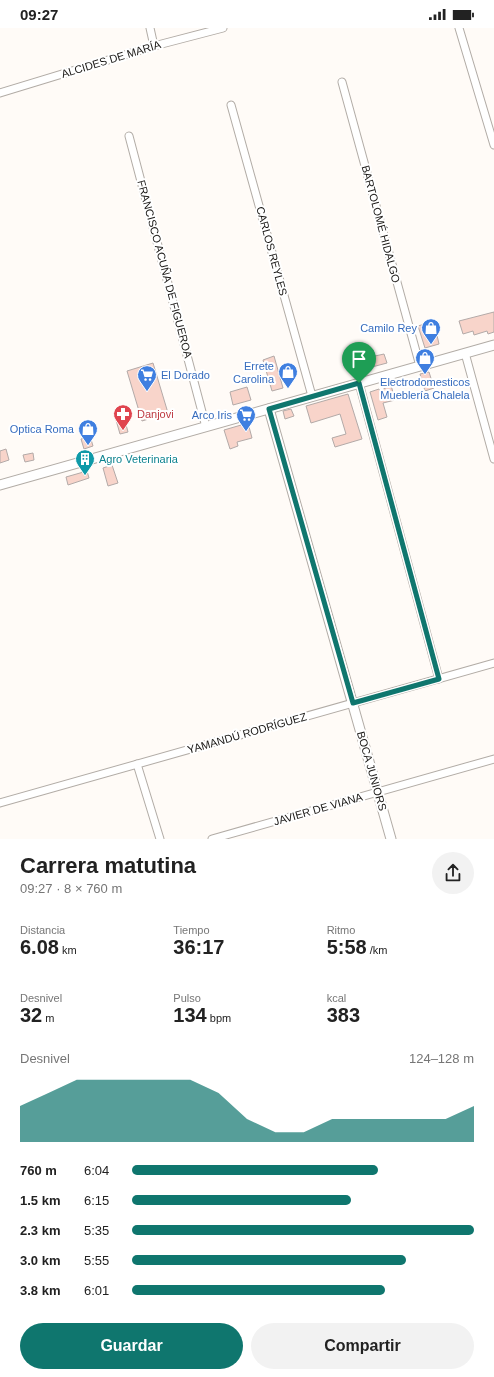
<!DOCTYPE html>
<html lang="es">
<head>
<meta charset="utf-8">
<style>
  body { margin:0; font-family:Helvetica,sans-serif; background:#f2f2f2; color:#222; height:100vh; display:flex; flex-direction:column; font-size:15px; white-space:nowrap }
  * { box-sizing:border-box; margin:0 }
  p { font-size:13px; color:#767676 }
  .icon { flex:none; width:22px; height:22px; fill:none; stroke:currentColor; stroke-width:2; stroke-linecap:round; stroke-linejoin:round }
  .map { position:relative; height:811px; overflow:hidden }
  .side { display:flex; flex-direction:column; background:#fff; flex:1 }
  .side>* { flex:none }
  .pin { position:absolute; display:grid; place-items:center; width:34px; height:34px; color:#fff; margin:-41px -17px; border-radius:50% 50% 50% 0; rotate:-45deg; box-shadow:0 0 4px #0007 }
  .pin .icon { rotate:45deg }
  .round { display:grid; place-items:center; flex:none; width:42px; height:42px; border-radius:21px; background:#f2f2f2 }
  .head { display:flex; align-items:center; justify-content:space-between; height:68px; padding:0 20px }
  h1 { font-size:22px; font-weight:700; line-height:30px }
  .stats { display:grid; grid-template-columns:repeat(3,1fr); gap:6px; height:68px; padding:4px 20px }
  .stats div { display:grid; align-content:center }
  .stats b { font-size:20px; font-weight:700 }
  .stats small { font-size:11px; font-weight:400 }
  .stats p { font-size:11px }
  .chart { height:112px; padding:8px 20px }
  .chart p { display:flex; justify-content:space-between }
  .chart svg { width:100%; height:72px; margin-top:4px; fill:#0f766e; opacity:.7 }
  .cta { display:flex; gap:8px; margin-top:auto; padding:8px 20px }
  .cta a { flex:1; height:46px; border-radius:24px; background:#0f766e; color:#fff; font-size:16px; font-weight:700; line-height:46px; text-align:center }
  .cta a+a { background:#f2f2f2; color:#222 }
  ul { padding:0 20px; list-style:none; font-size:13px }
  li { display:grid; grid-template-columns:64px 48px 1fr; align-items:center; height:30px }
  li i { height:10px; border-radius:5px; background:#0f766e }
  .status { display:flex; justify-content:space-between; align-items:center; height:28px; padding:0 20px; background:#fff; direction:ltr }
  .status svg { height:11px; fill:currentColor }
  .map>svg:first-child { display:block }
</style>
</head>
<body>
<div class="status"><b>09:27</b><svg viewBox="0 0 49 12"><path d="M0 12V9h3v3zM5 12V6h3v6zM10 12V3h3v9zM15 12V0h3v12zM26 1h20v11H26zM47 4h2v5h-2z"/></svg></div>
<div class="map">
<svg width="494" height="811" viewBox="0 0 494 811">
  <rect width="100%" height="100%" fill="#fffbf7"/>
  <g fill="#f8d4ca" stroke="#b3aaa8">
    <path d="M494,284v20l-6,2 -1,-3 -13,4 -1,-4 -10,3 -4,-13z"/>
    <path d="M428,295l3,10 5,-2 3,13 -14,4 -7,-22z"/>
    <path d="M373,322l2,6 9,-2 3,9 -15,4 -5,-16z"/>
    <path d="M274,328l9,32 -11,3 -9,-31z"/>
    <path d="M153,335l15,50 -26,8 -15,-50z"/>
    <path d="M429,344l5,16 -9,3 -5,-17z"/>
    <path d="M391,357l4,15 -12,3 4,14 -9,3 -8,-28 9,-3 1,2z"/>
    <path d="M247,359l4,13 -18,5 -3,-13z"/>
    <path d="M348,366l14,45 -27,8 -3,-9 14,-4 -6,-20 -29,9 -5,-17z"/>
    <path d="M291,381l3,7 -9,3 -2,-8z"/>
    <path d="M124,389l4,15 -8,2 -4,-14z"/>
    <path d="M248,395l4,15 -15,4 1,4 -8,3 -6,-19z"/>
    <path d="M90,408l3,10 -9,3 -3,-10z"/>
    <path d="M6,421l3,11 -9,3v-12z"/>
    <path d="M33,425l1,7 -9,2 -2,-7z"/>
    <path d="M112,437l6,18 -10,3 -5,-18z"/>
    <path d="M87,443l2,7 -21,7 -2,-8z"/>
  </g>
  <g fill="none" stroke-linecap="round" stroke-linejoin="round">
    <defs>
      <g id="minor">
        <path d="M150,0l4,18"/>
        <path d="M459,0l35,117"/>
        <path d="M342,54l78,284"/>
        <path d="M0,65l154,-47 69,-18"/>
        <path d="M231,77l81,291"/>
        <path d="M129,108l77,291"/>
        <path d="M465,325l29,106"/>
        <path d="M359,355l80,296"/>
        <path d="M137,736l23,75"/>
        <path d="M0,775l494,-140"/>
        <path d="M212,811l282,-80"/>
      </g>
      <g id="tertiary">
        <path d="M269,381l122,430"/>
        <path d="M0,457l494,-140"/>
      </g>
    </defs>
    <use href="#minor" stroke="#b2aca6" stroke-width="9"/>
    <use href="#tertiary" stroke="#b2aca6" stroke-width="11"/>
    <use href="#minor" stroke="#fff" stroke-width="7"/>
    <use href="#tertiary" stroke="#fff" stroke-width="9"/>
  </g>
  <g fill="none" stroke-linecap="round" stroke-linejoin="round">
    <defs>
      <path id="route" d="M359,355l80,296 -86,24 -84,-294z"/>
    </defs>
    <use href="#route" stroke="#fff" stroke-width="8"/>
    <use href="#route" stroke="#0f766e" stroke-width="5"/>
  </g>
  <defs>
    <symbol id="shop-pin" viewBox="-11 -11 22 30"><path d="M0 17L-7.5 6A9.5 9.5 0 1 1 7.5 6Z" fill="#3f7fe0" stroke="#fff"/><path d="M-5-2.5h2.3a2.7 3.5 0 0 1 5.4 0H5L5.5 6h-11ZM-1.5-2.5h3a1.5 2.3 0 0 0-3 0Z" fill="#fff"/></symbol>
    <symbol id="supermarket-pin" viewBox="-11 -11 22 30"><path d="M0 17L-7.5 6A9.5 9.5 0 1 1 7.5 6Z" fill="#3f7fe0" stroke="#fff"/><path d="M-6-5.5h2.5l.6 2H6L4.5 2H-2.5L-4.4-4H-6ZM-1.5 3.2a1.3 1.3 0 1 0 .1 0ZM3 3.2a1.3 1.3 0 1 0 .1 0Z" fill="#fff"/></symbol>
    <symbol id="pharmacy-pin" viewBox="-11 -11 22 30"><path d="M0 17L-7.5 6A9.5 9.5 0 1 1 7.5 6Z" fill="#e0444e" stroke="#fff"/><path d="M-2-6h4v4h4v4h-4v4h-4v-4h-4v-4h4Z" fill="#fff"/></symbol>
    <symbol id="building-pin" viewBox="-11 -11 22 30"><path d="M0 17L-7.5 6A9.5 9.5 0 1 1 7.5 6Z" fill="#0f9aa8" stroke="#fff"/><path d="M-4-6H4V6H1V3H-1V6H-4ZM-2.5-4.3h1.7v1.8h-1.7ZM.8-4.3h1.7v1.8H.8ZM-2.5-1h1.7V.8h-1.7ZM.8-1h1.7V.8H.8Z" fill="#fff"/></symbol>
  </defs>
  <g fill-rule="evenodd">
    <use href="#shop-pin" x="420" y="289" width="22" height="30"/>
    <use href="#shop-pin" x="414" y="319" width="22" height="30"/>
    <use href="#shop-pin" x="277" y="333" width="22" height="30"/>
    <use href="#supermarket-pin" x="136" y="336" width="22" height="30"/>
    <use href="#pharmacy-pin" x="112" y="375" width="22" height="30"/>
    <use href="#supermarket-pin" x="235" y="376" width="22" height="30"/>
    <use href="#shop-pin" x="77" y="390" width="22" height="30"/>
    <use href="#building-pin" x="74" y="420" width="22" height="30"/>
  </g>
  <g text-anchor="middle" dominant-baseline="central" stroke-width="4" stroke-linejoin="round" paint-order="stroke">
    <g font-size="11" fill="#181614" stroke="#fff">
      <text transform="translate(111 31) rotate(-17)">ALCIDES DE MARÍA</text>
      <text transform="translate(381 196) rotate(75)">BARTOLOMÉ HIDALGO</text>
      <text transform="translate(272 223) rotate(75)">CARLOS REYLES</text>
      <text transform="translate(165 241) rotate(75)">FRANCISCO ACUÑA DE FIGUEROA</text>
      <text transform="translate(247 705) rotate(-16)">YAMANDÚ RODRÍGUEZ</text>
      <text transform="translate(372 743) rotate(74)">BOCA JUNIORS</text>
      <text transform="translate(318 781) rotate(-16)">JAVIER DE VIANA</text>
    </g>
    <g font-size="11" fill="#366cbe" stroke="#fff" text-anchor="end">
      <text x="417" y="300">Camilo Rey</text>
      <text x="274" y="338">Errete<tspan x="274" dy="13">Carolina</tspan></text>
      <text x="161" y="347" text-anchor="start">El Dorado</text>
      <text x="425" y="354" text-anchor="middle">Electrodomesticos<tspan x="425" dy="13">Mueblería Chalela</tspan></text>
      <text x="232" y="387">Arco Iris</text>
      <text x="74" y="401">Optica Roma</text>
    </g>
    <g font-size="11" fill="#be3a42" stroke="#fff" text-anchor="start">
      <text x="137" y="386">Danjovi</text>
    </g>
    <g font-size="11" fill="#0d838f" stroke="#fff" text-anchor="start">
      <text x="99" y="431">Agro Veterinaria</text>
    </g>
  </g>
</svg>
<div class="pin" style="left:359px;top:355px;background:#1e9e55"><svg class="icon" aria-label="arrive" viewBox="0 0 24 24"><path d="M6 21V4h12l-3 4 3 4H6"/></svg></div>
</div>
<section class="side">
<div class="head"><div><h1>Carrera matutina</h1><p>09:27 · 8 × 760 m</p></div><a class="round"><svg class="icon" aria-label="share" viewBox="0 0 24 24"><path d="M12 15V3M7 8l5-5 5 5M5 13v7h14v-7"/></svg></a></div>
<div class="stats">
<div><p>Distancia</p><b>6.08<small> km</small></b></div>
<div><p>Tiempo</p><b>36:17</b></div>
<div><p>Ritmo</p><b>5:58<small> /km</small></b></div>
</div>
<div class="stats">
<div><p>Desnivel</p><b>32<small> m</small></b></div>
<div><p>Pulso</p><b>134<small> bpm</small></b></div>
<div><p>kcal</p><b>383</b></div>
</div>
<div class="chart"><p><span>Desnivel</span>124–128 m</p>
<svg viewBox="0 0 160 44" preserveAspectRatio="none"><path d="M0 44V22L10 14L20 6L30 6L40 6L50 6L60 6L70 14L80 30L90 38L100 38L110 30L120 30L130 30L140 30L150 30L160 22V44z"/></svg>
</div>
<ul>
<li><b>760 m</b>6:04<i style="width:72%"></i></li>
<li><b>1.5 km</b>6:15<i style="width:64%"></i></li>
<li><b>2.3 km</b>5:35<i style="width:100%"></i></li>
<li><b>3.0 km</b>5:55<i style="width:80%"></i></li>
<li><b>3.8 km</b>6:01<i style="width:74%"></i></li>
</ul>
<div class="cta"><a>Guardar</a><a>Compartir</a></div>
</section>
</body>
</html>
